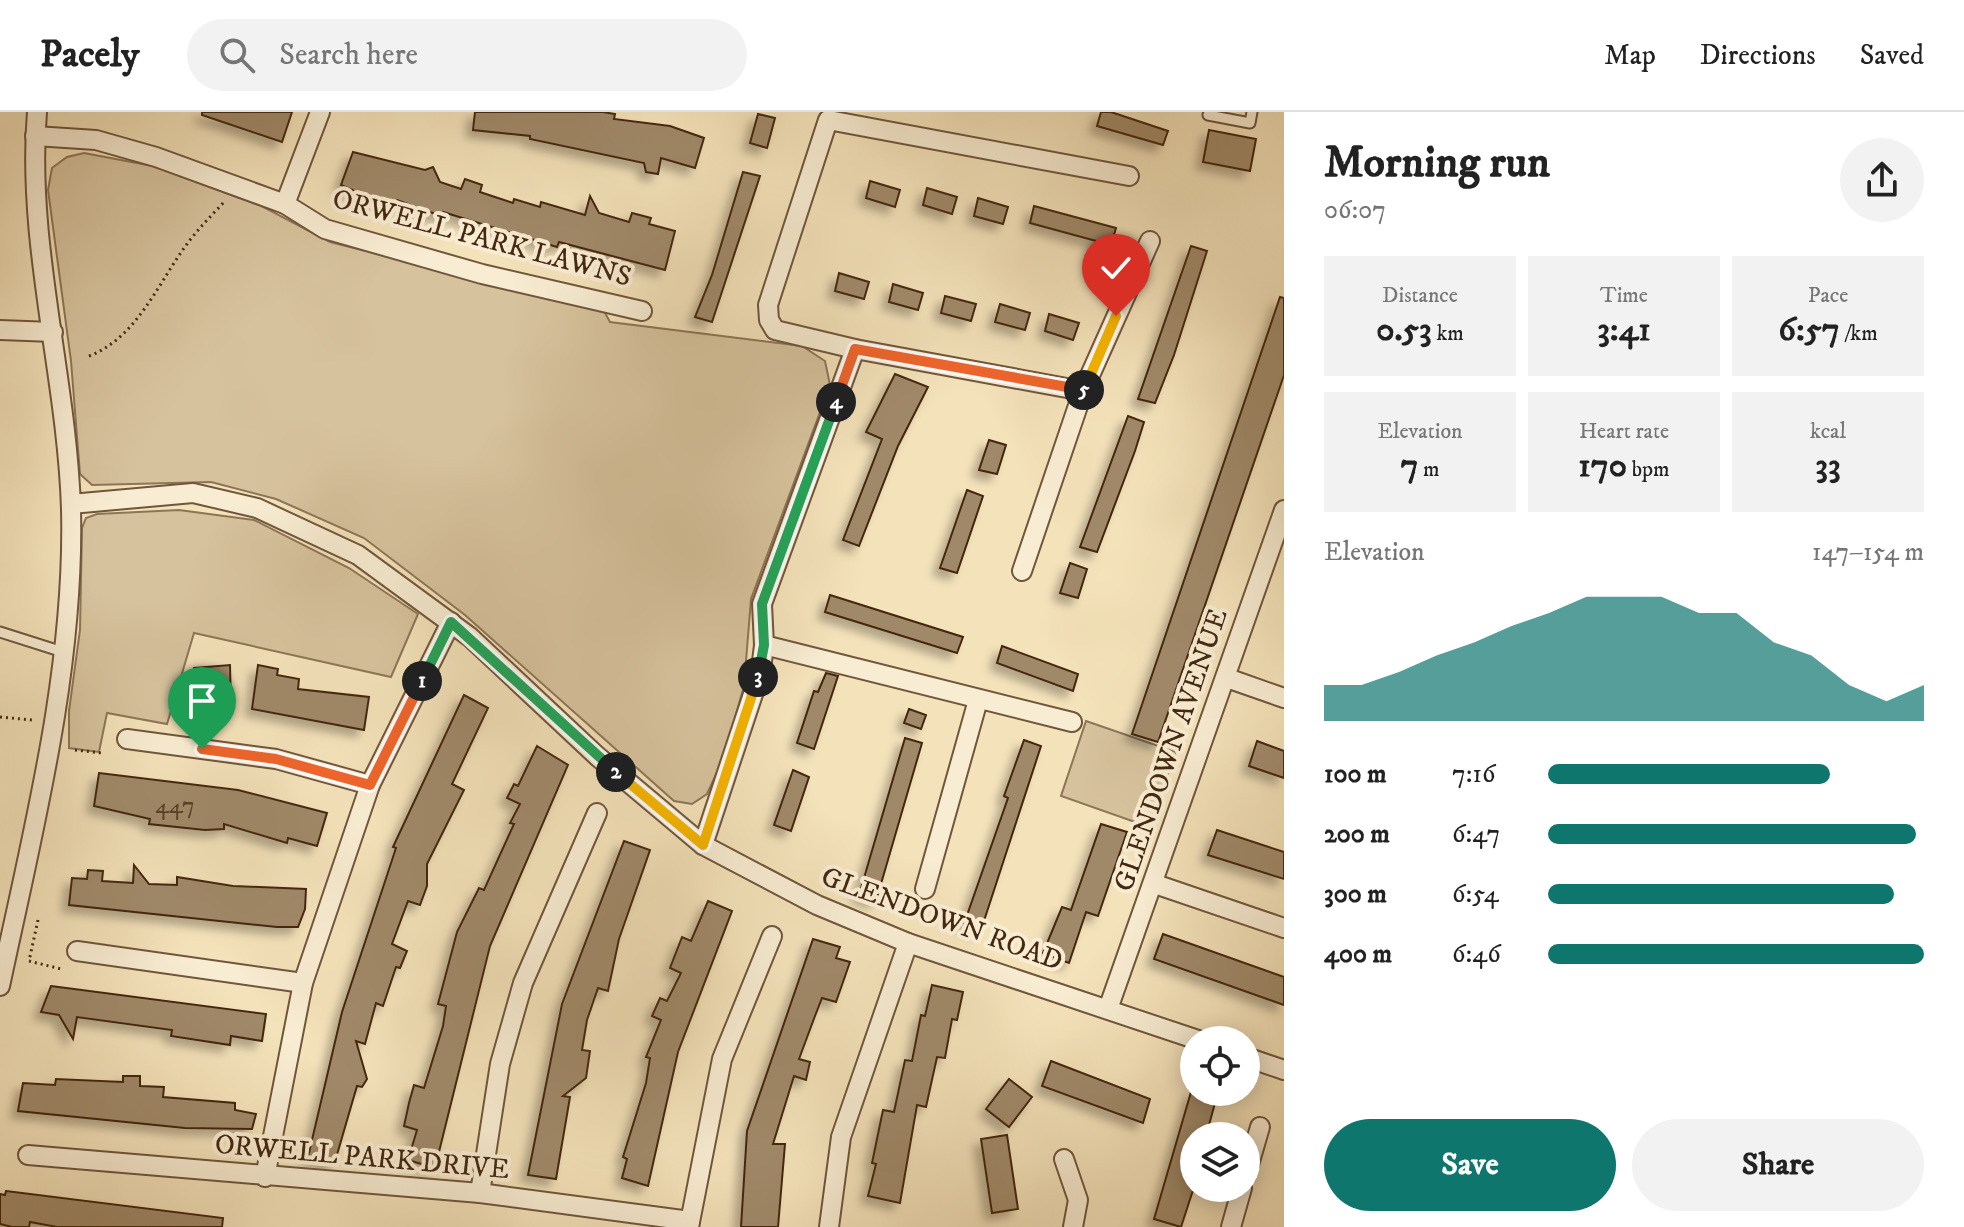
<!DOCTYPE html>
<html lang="en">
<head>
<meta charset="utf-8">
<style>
  body { margin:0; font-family:"IM FELL DW Pica",serif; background:#f2f2f2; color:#222; height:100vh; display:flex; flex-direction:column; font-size:30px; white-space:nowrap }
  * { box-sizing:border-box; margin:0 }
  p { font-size:26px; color:#767676 }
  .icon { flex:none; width:44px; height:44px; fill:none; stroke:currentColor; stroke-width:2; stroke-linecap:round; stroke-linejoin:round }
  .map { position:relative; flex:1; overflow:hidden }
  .drawer { display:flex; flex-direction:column; background:#fff; width:680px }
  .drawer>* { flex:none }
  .controls { position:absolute; left:1180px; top:914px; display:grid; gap:16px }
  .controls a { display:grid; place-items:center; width:80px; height:80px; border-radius:50%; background:#fff; box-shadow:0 4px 20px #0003; font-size:40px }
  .pin { position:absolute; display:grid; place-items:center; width:68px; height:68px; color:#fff; margin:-82px -34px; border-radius:50% 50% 50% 0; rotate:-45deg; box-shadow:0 0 8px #0007 }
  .pin .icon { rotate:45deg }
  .km { position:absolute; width:40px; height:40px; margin:-20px; border-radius:50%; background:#222; color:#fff; font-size:22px; line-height:40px; text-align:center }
  .round { display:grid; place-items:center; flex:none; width:84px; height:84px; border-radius:42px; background:#f2f2f2 }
  .headline { display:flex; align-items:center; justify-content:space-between; height:136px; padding:0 40px }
  h1 { font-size:44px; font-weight:700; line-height:60px }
  .figures { display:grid; grid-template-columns:repeat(3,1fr); gap:12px; height:136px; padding:8px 40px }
  .figures div { display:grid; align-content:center; border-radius:0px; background:#f2f2f2; text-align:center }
  .figures b { font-size:34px; font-weight:700 }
  .figures small { font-size:22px; font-weight:400 }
  .figures p { font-size:22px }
  .chart { height:224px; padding:16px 40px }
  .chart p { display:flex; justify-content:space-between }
  .chart svg { width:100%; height:144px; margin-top:8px; fill:#0f766e; opacity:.7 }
  .button { display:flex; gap:16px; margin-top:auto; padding:16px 40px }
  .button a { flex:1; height:92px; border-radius:48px; background:#0f766e; color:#fff; font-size:32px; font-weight:700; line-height:92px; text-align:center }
  .button a+a { background:#f2f2f2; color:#222 }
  ul { padding:0 40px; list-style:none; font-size:26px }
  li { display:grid; grid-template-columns:128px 96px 1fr; align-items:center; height:60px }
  li i { height:20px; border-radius:10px; background:#0f766e }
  header { display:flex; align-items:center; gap:48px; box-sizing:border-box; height:112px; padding:0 40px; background:#fff; border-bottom:2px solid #e0e0e0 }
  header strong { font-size:38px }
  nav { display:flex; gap:44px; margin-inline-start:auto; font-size:28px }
  .search { width:560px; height:72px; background:#f2f2f2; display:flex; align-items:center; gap:20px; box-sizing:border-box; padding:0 28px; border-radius:44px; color:#767676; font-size:30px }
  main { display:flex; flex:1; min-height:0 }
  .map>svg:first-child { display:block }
</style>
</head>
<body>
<header>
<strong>Pacely</strong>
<div class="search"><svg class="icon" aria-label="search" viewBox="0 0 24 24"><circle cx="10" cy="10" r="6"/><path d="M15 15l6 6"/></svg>Search here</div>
<nav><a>Map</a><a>Directions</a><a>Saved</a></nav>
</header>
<main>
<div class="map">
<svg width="1284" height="1115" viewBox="0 0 1284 1115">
  <defs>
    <filter id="shadow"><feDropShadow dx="-7" dy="7" stdDeviation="4" flood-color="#0004"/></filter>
  </defs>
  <rect width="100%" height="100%" fill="#f4e2ba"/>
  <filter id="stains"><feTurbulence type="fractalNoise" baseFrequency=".0025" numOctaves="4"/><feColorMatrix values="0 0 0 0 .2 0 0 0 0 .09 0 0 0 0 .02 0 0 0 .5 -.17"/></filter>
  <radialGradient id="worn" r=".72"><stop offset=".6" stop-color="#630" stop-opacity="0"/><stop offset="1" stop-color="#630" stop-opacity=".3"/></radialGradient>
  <g fill="#d6c29d" stroke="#8d7557" stroke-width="2">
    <path d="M84,41l74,14 86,30 86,45 274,69 6,11 192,24 23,15 5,24 -79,214 -7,87 -20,71 -17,37 -15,10 -18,-3 -209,-186 -101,-77 -88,-39 -65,-17 -119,3 -12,-11 -9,-113 -23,-171 4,-22 15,-11z"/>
    <path d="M179,398l75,10 95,48 69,46 -27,63 -197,-44 -27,91 -60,-11 -8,39 -30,-4v-37l11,-81 2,-102 4,-10 11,-4z"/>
    <path d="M1086,609l90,31 -27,75 -88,-31z"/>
  </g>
  <g fill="#a08969" stroke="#442811" stroke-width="2" filter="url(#shadow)">
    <path d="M202,0h90l-10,30 -80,-27z"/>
    <path d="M475,0h128l12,2 -1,5 56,7 34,12 -9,30 -34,-10 -3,16 -12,-2 -2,-9 -114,-24v-3l-57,-6z"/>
    <path d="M1101,0h10l57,19 -5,14 -66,-19z"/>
    <path d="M758,2l17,4 -8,30 -17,-5z"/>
    <path d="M1209,18l47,9 -6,32 -47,-9z"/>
    <path d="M353,40l72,18 8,-3 7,15 21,7 4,-10 17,6 -2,7 33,11 1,-4 26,8 1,-5 44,13 5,-19 9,17 30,9 3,-9 19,5 -2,6 26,7 -10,39 -106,-28 -2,5 -114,-35 -2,4 -44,-16 -2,7 -18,-6 -36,-16z"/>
    <path d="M743,60l17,4 -48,146 -17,-5 17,-42z"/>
    <path d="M870,69l30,9 -5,17 -29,-9z"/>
    <path d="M927,76l30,9 -5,17 -29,-9z"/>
    <path d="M978,86l30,9 -5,17 -29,-8z"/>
    <path d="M1034,94l82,22 -5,17 -81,-22z"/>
    <path d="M1191,134l16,5 -33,104 -19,48 -17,-4z"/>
    <path d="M839,161l30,9 -5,17 -29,-8z"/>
    <path d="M893,172l30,9 -5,17 -29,-8z"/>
    <path d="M945,184l31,8 -5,17 -30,-8z"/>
    <path d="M1280,185l4,1v77l-126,367 -26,-8z"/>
    <path d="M1000,192l30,9 -5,17 -30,-8z"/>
    <path d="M1049,202l30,9 -6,17 -28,-9z"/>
    <path d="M895,262l33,13 -30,59 -39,100 -16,-6 39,-101 -16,-7z"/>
    <path d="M1128,304l16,6 -9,29 -38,101 -17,-5z"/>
    <path d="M989,328l17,5 -9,29 -18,-4z"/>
    <path d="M967,378l16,6 -26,77 -17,-5z"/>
    <path d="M1070,451l17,6 -9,29 -18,-5z"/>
    <path d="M830,483l133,42 -6,16 -132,-41z"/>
    <path d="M1002,534l76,28 -5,17 -76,-28z"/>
    <path d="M230,553l1,41 -50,-3 3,-29h10v-6z"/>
    <path d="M258,553l20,4 -1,6 22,4 -1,10 71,8 -5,33 -112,-21z"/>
    <path d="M826,561l12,3 -24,73 -17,-6 17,-52 4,1z"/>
    <path d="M464,583l24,13 -36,76 12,6 -37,74v22l-7,19 -12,-4 -16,43 15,7 -7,17 -4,-1 -13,39 -7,-3 -11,41 -9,-3 11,38 -5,8 -5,-1 -23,79 -26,-8 34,-145 54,-164 -3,-1z"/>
    <path d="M909,597l17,6 -5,14 -17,-6z"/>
    <path d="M905,626l17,5 -46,158 -17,-6z"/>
    <path d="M1024,628l17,6 -60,184 -17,-6 44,-126 -4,-2z"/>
    <path d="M1257,629l27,10v27l-35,-12z"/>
    <path d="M537,634l31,19 -78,181 -55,222 -27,-8 9,-30 -13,-4 5,-23 5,-18 10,3 19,-62 3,-20 -8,-2 19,-72 22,-44 5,2 30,-66 -4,-1 10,-19 -13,-6 7,-14 4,2z"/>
    <path d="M793,658l16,7 -18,54 -17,-6z"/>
    <path d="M99,661l139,17 89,23 -10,33 -29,-8 -1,5 -63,-19v5l-19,1 -56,-6 1,-5 -56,-13z"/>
    <path d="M1101,712l26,8 -29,84 -12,-4 -17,51 -26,-10 19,-46 9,3z"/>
    <path d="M1217,718l67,22v27l-76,-24z"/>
    <path d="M624,729l26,9 -31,89 -11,52 -10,-3 -11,32 -5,30 8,1 -4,27 -23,18 7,1 -14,82 -28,-4 34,-171z"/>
    <path d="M134,753l15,19 28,1v-8l56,9 73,3 -1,20 -7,18h-21l-208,-22 3,-27 15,1 1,-9 15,1 -1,10 31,2z"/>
    <path d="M708,789l24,10 -54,141 -30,134 -26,-8 5,-19 -4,-2 23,-74 4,-25 -4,-1 15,-37 -9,-4 8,-18 7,3 14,-28 -11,-5 12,-31 9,4z"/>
    <path d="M1163,822l121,43v28l-130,-46z"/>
    <path d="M813,827l27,8 -4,11 14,4 -14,40 -14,-4 -7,18 -16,43 11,3 -4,18 -12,-4 -21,68h12l-7,83h-37l6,-96z"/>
    <path d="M932,873l31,7 -6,28 -5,-1 -7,39 -8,-1 -11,50 -9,-2 -17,98 -32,-7 8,-32 -4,-1 11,-53 11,2 11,-52 7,1 9,-46 4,1z"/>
    <path d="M51,874l215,28 -4,27 -31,-5 -1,9 -59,-9 1,-6 -95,-13 -4,22 -14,-24 -18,-3z"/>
    <path d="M1051,949l99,38 -7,24 -101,-37z"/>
    <path d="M123,964h17v10l24,1 -1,10 72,6v7l21,4 -4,15 -67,-1 -167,-17 5,-28 32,2 1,-6 67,3z"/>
    <path d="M1009,967l23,18 -23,30 -23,-18z"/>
    <path d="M1191,980h27l-12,44h-12v51l-13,40 -27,-8z"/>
    <path d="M1007,1023l11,74 -26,4 -11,-74z"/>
    <path d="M6,1079l217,27 -1,9h-165l-27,-5 -1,5h-17l-12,-3v-30l5,1z"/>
  </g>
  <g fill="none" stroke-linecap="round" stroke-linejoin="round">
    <defs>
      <g id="lane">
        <path d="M1209,0l-1,3 42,8 2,-11"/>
        <path d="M0,520l63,20"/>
      </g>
      <g id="street">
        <path d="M35,24l61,4 60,17 129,47 40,25 157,45 160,37"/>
        <path d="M285,92l35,-92"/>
        <path d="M0,218l53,2"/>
        <path d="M855,237l-80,-19 -6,-10 -1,-15 60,-185 301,56"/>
        <path d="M71,392l122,-11 64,15 101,47 112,82 127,119 106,89 114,60 91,38 290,97"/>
        <path d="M1022,459l61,-180 67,-150"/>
        <path d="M764,533l308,77"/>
        <path d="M1227,566l57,20"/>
        <path d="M127,627l149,20 94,26"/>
        <path d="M703,733l58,-175 3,-25 -2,-41 93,-255 228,42"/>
        <path d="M1155,772l129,44"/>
        <path d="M925,777l53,-189"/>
        <path d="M77,839l226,32"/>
        <path d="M0,874c33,-156 75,-316 71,-477 -4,-132 -45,-265 -34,-397"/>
        <path d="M1108,897l176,-499"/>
        <path d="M1246,945l38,13"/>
        <path d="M28,1043l452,38 210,28"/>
        <path d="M1064,1047l14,41 -5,27"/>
        <path d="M1246,1063l14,-48"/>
        <path d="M265,1065l38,-194 67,-198 81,-163"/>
        <path d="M480,1081l20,-129 23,-81 74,-170"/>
        <path d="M689,1115l33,-168 50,-123"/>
        <path d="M829,1115l12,-90 67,-194"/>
        <path d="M1231,1115l11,-39"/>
      </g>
    </defs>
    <use href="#lane" stroke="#70563b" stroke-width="13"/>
    <use href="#street" stroke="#70563b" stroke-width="22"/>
    <g stroke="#442811" stroke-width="3" stroke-dasharray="2 4" stroke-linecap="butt">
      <path d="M89,244c48,-18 69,-73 98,-112 11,-15 25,-29 38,-43"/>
      <path d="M0,605l32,3"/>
      <path d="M75,638l27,3"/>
      <path d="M38,808l-9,41 32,8"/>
    </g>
    <use href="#lane" stroke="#f8ecd2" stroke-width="9"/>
    <use href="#street" stroke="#f8ecd2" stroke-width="18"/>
  </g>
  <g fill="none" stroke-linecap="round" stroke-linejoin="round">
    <defs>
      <path id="split-1" d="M202,637l74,10 94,26 52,-104"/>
      <path id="split-2" d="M422,569l29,-59 165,150"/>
      <path id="split-3" d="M616,660l87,73 55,-168"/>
      <path id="split-4" d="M758,565l6,-32 -2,-41 74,-202"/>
      <path id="split-5" d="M836,290l19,-53 229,41"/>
      <path id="split-6" d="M1084,278l32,-74"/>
    </defs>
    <use href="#split-1" stroke="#fff" stroke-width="16"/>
    <use href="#split-2" stroke="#fff" stroke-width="16"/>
    <use href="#split-3" stroke="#fff" stroke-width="16"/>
    <use href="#split-4" stroke="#fff" stroke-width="16"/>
    <use href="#split-5" stroke="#fff" stroke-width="16"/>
    <use href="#split-6" stroke="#fff" stroke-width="16"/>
    <use href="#split-1" stroke="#f0652b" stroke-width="10"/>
    <use href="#split-2" stroke="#22a559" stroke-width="10"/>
    <use href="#split-3" stroke="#f5b400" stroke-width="10"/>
    <use href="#split-4" stroke="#22a559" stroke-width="10"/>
    <use href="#split-5" stroke="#f0652b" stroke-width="10"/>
    <use href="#split-6" stroke="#f5b400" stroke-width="10"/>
  </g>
  <g text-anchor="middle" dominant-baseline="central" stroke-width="8" stroke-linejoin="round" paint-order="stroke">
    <g font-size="24" fill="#5b4027">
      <text x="175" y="694">447</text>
    </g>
    <g font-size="28" fill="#442811" stroke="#f8ecd2">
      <text transform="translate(482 126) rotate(15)">ORWELL PARK LAWNS</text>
      <text transform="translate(1171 638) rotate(-71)">GLENDOWN AVENUE</text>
      <text transform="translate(942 807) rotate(20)">GLENDOWN ROAD</text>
      <text transform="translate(362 1045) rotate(5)">ORWELL PARK DRIVE</text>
    </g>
  </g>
  <rect width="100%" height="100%" filter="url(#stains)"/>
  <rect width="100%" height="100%" fill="url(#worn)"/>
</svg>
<div class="controls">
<a><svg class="icon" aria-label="locate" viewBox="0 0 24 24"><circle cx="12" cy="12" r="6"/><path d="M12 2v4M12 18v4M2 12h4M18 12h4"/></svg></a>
<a><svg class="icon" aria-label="layers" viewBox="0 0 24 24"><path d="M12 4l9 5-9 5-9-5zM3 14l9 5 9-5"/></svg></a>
</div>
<div class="pin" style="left:202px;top:637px;background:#1e9e55"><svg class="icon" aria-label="arrive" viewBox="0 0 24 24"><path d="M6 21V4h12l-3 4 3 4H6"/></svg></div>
<div class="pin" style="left:1116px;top:204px;background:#d93025"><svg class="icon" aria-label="check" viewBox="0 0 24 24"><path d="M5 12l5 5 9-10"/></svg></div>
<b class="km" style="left:422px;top:569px">1</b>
<b class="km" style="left:616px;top:660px">2</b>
<b class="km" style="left:758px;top:565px">3</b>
<b class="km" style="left:836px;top:290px">4</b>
<b class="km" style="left:1084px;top:278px">5</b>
</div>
<section class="drawer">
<div class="headline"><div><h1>Morning run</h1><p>06:07</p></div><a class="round"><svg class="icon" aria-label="share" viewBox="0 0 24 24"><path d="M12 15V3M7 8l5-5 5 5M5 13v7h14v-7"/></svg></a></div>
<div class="figures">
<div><p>Distance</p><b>0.53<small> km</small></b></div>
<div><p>Time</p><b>3:41</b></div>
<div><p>Pace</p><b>6:57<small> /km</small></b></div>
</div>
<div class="figures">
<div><p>Elevation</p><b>7<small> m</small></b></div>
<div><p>Heart rate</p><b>170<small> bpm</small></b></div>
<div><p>kcal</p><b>33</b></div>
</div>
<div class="chart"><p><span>Elevation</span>147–154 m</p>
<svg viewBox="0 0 160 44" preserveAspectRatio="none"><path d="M0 44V33L10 33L20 29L30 24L40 20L50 15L60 11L70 6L80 6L90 6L100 11L110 11L120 20L130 24L140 33L150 38L160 33V44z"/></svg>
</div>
<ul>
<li><b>100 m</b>7:16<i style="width:75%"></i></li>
<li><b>200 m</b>6:47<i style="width:98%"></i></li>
<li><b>300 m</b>6:54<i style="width:92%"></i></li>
<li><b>400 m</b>6:46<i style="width:100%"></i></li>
</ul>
<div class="button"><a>Save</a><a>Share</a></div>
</section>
</main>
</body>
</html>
